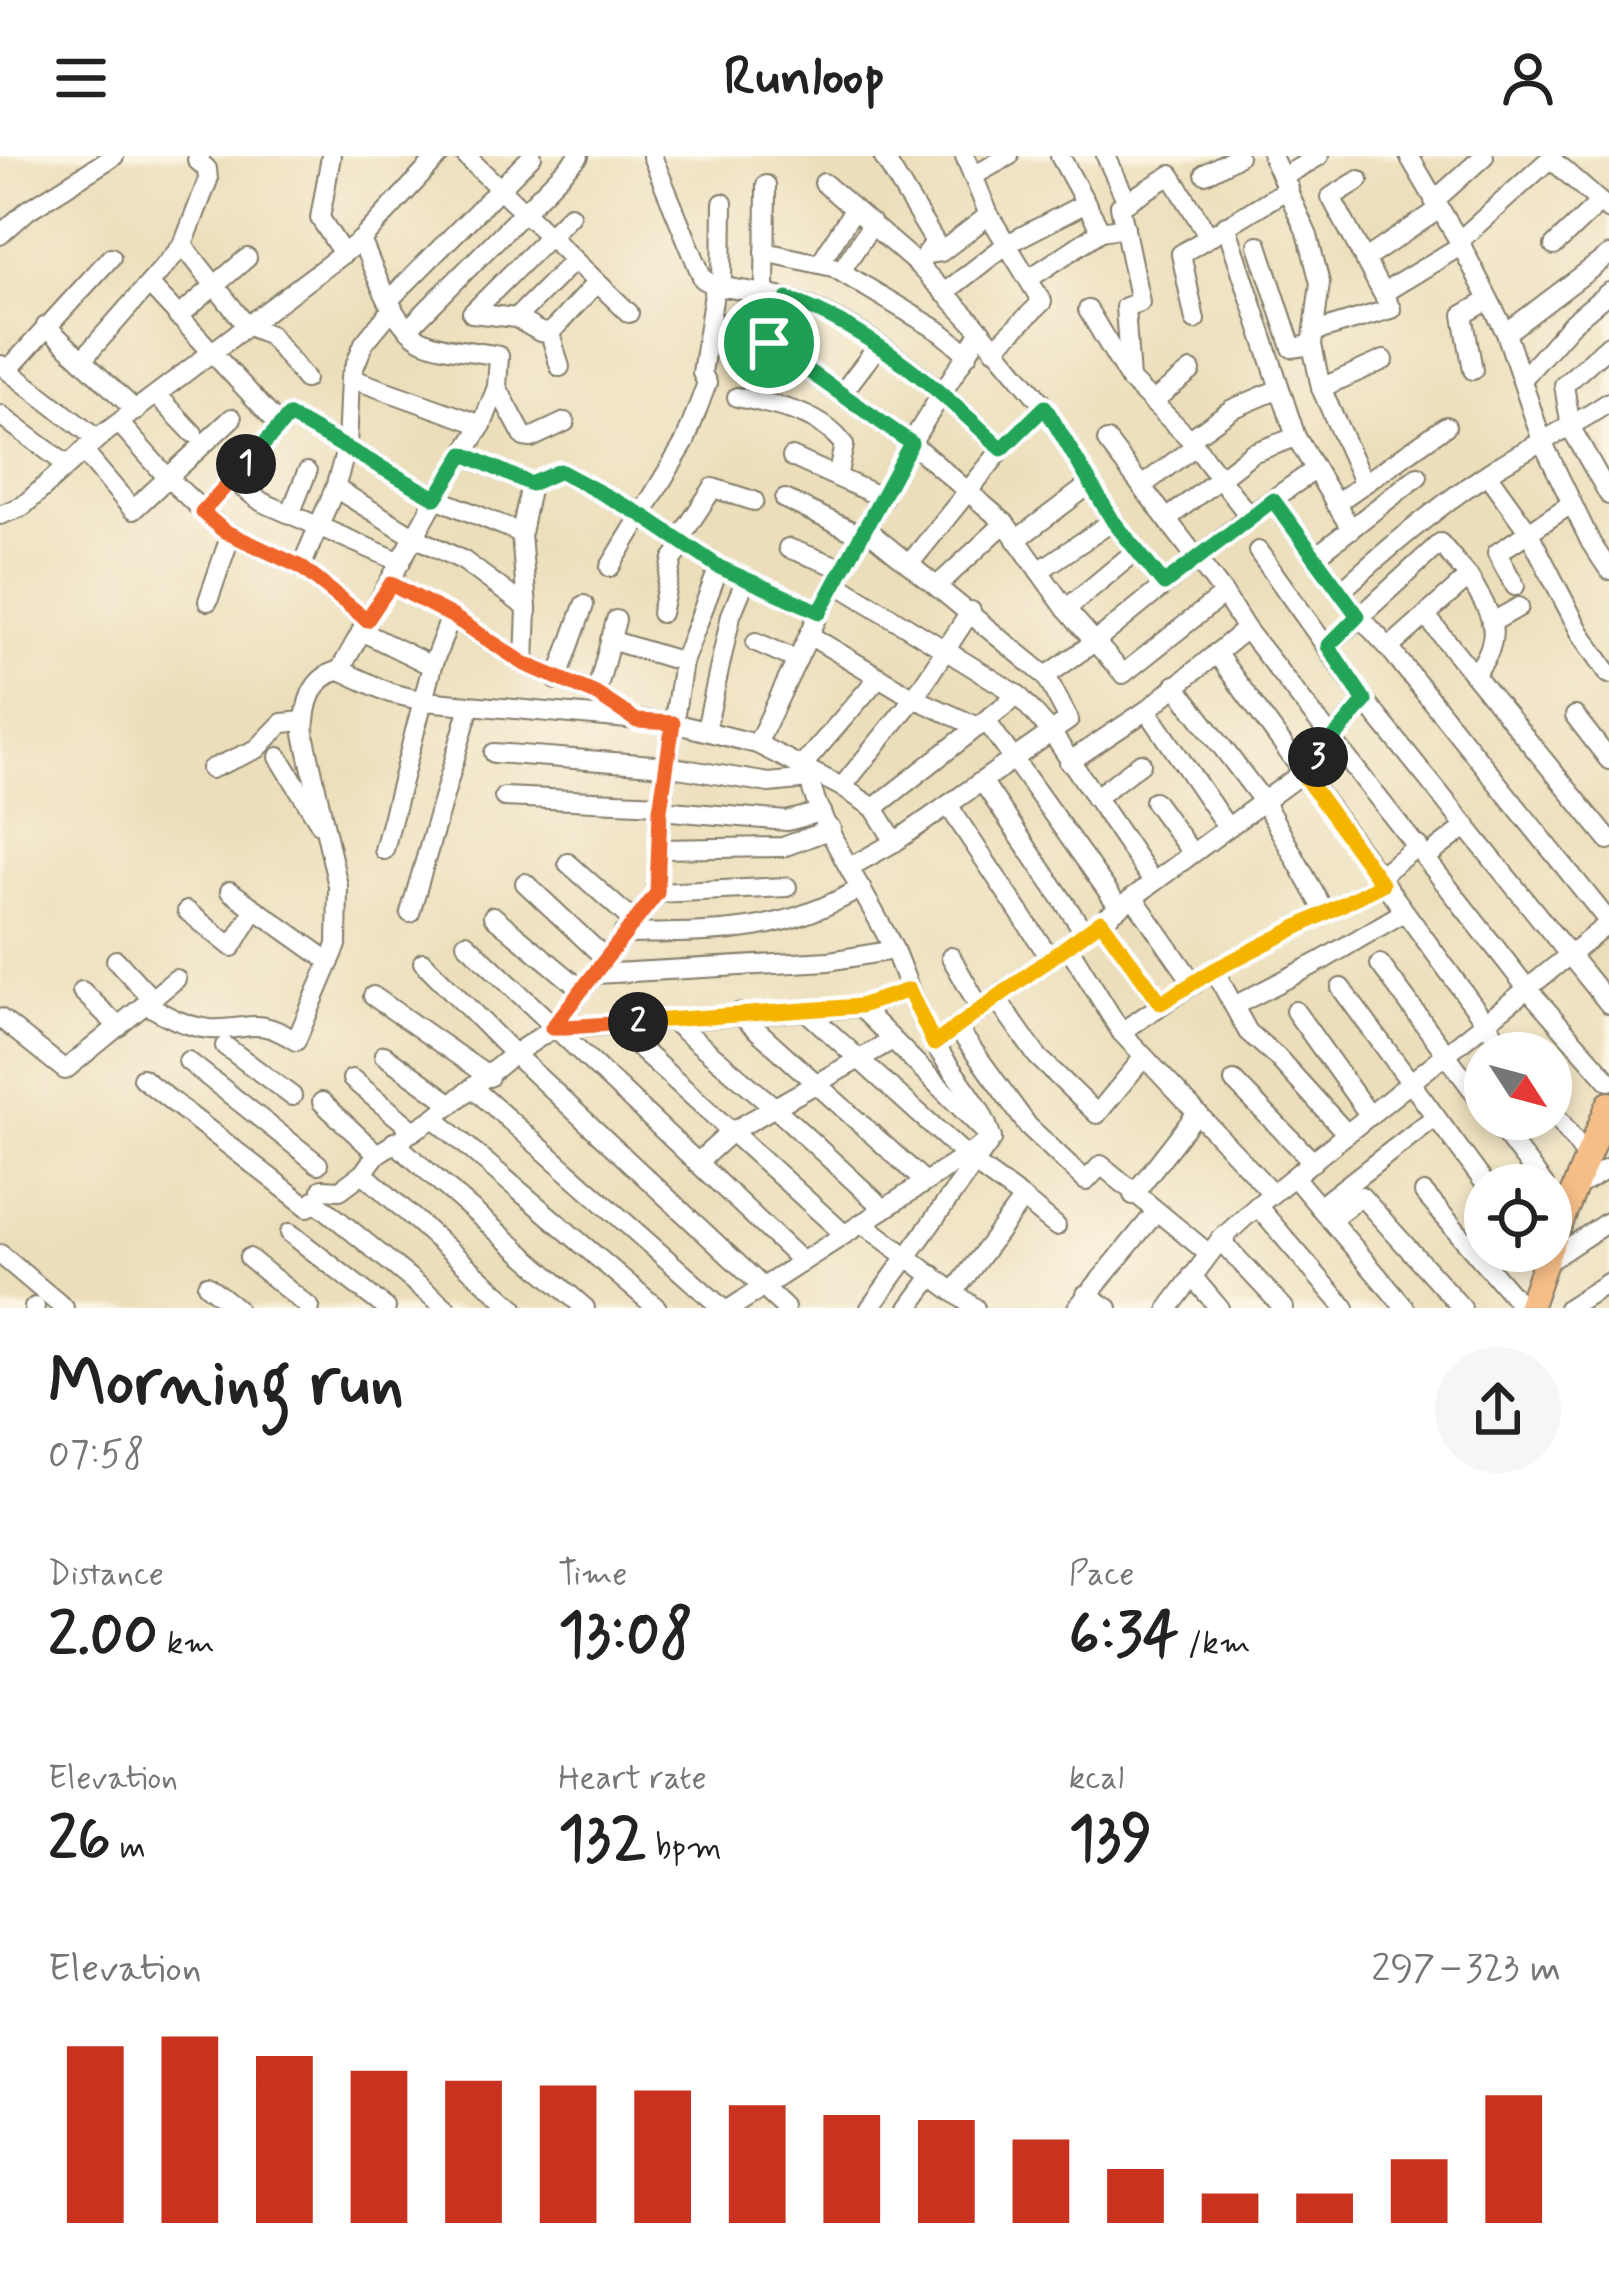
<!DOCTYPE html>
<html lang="en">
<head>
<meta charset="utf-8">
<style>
  body { margin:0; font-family:Mynerve,sans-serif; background:#f6f6f6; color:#222; height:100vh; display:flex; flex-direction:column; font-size:45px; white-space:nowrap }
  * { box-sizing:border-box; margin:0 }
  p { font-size:39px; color:#767676 }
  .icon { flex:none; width:66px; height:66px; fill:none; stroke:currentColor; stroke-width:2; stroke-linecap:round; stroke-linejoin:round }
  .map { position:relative; height:1152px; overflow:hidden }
  .side { display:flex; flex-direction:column; background:#fff; flex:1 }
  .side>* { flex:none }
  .needle { width:78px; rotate:126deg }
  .tools { position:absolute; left:1464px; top:876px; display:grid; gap:24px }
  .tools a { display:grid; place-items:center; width:108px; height:108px; border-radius:50%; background:#fff; box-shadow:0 6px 18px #0003; font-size:60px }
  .pin { position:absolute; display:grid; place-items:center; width:102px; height:102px; color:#fff; margin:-51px; border:6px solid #fff; border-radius:50%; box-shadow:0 3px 12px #0007 }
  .km { position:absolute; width:60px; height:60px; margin:-30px; border-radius:50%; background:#222; color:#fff; font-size:33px; line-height:60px; text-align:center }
  .round { display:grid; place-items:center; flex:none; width:126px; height:126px; border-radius:63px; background:#f6f6f6 }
  .head { display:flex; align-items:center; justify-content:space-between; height:204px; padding:0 48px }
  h1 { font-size:66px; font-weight:700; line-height:90px }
  .metrics { display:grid; grid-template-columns:repeat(3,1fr); gap:18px; height:204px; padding:12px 48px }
  .metrics div { display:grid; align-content:center }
  .metrics b { font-size:60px; font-weight:700 }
  .metrics small { font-size:33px; font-weight:400 }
  .metrics p { font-size:33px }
  .chart { height:336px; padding:24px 48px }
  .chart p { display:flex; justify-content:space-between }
  .chart svg { width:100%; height:216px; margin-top:12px; stroke:#c8321e; stroke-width:6 }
  header { display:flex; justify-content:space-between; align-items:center; height:156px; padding:0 48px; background:#fff; font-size:54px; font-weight:700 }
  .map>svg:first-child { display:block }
</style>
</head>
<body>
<header><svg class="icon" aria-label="menu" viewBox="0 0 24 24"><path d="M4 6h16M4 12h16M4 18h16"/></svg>Runloop<svg class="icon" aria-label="person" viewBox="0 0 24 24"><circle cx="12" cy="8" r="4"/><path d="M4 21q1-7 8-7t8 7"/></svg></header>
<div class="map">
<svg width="1609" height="1152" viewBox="0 0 1609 1152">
  <rect width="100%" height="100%" fill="#fcf5e5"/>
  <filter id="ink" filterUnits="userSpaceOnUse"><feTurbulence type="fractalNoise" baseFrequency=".00833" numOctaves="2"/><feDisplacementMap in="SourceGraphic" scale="24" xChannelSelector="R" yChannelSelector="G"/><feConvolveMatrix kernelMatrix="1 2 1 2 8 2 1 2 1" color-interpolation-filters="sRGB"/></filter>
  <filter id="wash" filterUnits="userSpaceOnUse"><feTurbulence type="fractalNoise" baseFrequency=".004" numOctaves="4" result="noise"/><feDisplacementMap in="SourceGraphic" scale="48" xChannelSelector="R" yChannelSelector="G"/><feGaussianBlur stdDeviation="2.7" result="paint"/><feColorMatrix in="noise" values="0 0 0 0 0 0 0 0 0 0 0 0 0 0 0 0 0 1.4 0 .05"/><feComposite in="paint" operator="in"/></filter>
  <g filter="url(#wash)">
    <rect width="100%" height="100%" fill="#ecdeba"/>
  </g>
  <g filter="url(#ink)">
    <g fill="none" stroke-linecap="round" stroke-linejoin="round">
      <defs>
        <g id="minor">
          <path d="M331,0l-11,62 23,36"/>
          <path d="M466,0l163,157"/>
          <path d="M652,0l51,123 12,7"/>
          <path d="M883,0l52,86 -17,23"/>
          <path d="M965,0l24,59 53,87 -48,47"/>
          <path d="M1060,0l41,75"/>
          <path d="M1106,0l21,46"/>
          <path d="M1272,0l36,80 12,47 -8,62 9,43 43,96"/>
          <path d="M1409,0l50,85 47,92 36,108 49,102 18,27"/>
          <path d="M1551,3l58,51"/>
          <path d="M1205,18l33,-18"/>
          <path d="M973,20l36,-20"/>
          <path d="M1283,21l36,-21"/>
          <path d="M824,27l94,82 63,66 64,76 68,114 51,64"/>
          <path d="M1434,45l50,-45"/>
          <path d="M1226,69l70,212 55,92"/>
          <path d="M0,79l28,-25 86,-54"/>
          <path d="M183,89l63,80 24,10 35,44"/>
          <path d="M1258,89l34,103 20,-3"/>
          <path d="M1554,90l46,-44"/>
          <path d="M765,96l68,15 108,65 27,22"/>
          <path d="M926,98l15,-2 48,-37"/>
          <path d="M1364,104l74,-50"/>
          <path d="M820,107l34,-54"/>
          <path d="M841,115l31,-47"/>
          <path d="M1030,122l71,-47 24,-4"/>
          <path d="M149,128l131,142 9,-10 147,82 85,35"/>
          <path d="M722,131l1,-84"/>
          <path d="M765,137l1,-108"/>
          <path d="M944,137l63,-49 79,-41"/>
          <path d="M1383,137l74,-45 2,-7 94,-85"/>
          <path d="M788,143l-20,44 143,100 94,80 61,86 57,65 101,-80"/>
          <path d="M388,145l144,-145"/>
          <path d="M1088,154l42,70 60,59 59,77"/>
          <path d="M472,157l44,5 24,14 10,1 47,-51"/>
          <path d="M472,157l98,-98"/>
          <path d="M178,161l69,-59"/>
          <path d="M516,162l58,-58"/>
          <path d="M1195,164l-14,-66 108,-66"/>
          <path d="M46,170l90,85"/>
          <path d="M409,172l170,-172"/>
          <path d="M1314,176l77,-23 -60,-112 28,-17"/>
          <path d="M550,177l10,34"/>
          <path d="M1506,177l103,-78"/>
          <path d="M1609,189l-45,40 7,43 38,67"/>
          <path d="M82,204l101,-115 25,-65 -1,-11 -10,-9 3,-4"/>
          <path d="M1,209l96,74"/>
          <path d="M8,214l103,-113"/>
          <path d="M1473,214l-10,-55 26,-15"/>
          <path d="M1524,221l48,-54 37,-31"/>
          <path d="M350,222l132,47"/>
          <path d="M1130,224l-5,-73 15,-5 -20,-96 51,-31 38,62"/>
          <path d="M497,231l27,50 7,1 34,-16"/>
          <path d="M1321,232l63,-28"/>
          <path d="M843,236l35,-46"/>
          <path d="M157,239l36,38"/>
          <path d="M737,241c38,8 83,15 107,48l-7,32"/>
          <path d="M1152,246l39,-31"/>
          <path d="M0,259l67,50"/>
          <path d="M120,268l47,53 57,54 77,36 66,53"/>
          <path d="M1190,283l42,-30 47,-20"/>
          <path d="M1107,285l117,153 22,35 281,359 82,93"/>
          <path d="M83,295l50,59 99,-92"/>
          <path d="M464,299l67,29 29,-13 82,44 77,52 101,45"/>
          <path d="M792,301l91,41"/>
          <path d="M1487,318l41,57 52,101 29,42"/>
          <path d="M232,324l30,22 139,60"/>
          <path d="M1142,330l53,-40"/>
          <path d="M335,332l80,49 49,24 63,47"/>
          <path d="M785,343l77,37"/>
          <path d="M1273,344l85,115 31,33 220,274"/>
          <path d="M1335,348l111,-78"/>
          <path d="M202,356l78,-86"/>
          <path d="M291,356l16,-40"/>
          <path d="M0,359l23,-9 74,-67 264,-199 78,-84"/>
          <path d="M1167,363l85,-66 44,-16"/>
          <path d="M680,382l33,-50 41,13"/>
          <path d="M1016,384l73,-55"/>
          <path d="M788,392l56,21"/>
          <path d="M1258,395l107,150 244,303"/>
          <path d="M1315,401l103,-81"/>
          <path d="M910,407l92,-114 43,-42"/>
          <path d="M301,411l34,-79 12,-41 3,-69 14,-35 29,-35"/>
          <path d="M610,411l75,-125 22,-59 -5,-10 13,-87c34,5 68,9 100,23 71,31 132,88 187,140"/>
          <path d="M1039,415l74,-50"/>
          <path d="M1469,421c24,41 36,57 6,97"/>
          <path d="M836,427l182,112 33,37 102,150"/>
          <path d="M391,428l60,32 74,48 71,30 37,25"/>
          <path d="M938,429l67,-62"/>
          <path d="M1515,430l-18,-33 74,-49"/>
          <path d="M1341,435c46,-42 94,-83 147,-118 39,-26 82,-44 121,-71"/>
          <path d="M208,445l23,-67"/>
          <path d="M1066,453l70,-58"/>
          <path d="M661,457l12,-54 10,-13"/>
          <path d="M1426,460l183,224"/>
          <path d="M1491,467l28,-16"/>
          <path d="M361,475l71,35"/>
          <path d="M809,479l105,63 64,29"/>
          <path d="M610,484l73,22"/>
          <path d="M756,486l41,18"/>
          <path d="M1328,490l112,-103 29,34 -80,71"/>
          <path d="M1216,497l292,400"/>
          <path d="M525,508l2,-56 -6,-75 10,-49"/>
          <path d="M340,514l50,23 34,8 249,22 84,21 85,43 32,21 21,34 174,-122 -23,-44 -180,-147"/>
          <path d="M1046,520l50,-35 153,-125 64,-45"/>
          <path d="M557,524l27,-75"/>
          <path d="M1175,529l89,117 61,110"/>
          <path d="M596,538l20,-74"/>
          <path d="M1147,554l80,117"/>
          <path d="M1575,560l34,44"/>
          <path d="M987,566l132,185"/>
          <path d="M706,574l25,-115 15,-36"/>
          <path d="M757,588l63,-132 91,-169 70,-112"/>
          <path d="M494,597l172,13 103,17 40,-4"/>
          <path d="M279,601l42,68"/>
          <path d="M1069,606l78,-52 99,-81"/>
          <path d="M801,611l77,-89"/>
          <path d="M211,613l46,-20 25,-26 22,-2"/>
          <path d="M809,614c-2,38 68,141 86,182 13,31 23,64 40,93 19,31 47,58 57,94l-122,169"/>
          <path d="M982,625l103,152"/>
          <path d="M842,631l72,-89 57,-87"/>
          <path d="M504,641l157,7"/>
          <path d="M1095,642l46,-35"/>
          <path d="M1154,645l38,52"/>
          <path d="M948,649l102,153"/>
          <path d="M874,652l144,-113"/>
          <path d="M660,654l127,11 34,-9"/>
          <path d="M659,693l124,-2 48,-18"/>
          <path d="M384,694l48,-184 19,-50"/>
          <path d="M1427,701l40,-31"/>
          <path d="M568,707l65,58"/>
          <path d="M850,711l45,-25"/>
          <path d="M1377,721l41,-31"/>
          <path d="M525,727l81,76"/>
          <path d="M230,735l100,71"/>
          <path d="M657,737l130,-6"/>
          <path d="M1133,741l61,87"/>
          <path d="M187,755l45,36 23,-38"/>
          <path d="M410,757l60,-207"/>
          <path d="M493,760l89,74"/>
          <path d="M1101,765l60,82"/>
          <path d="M623,778c92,-2 156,2 238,-46"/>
          <path d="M466,787l335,318"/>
          <path d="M1068,790l53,86 151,161"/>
          <path d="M951,801l30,53"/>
          <path d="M116,804l36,39"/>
          <path d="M423,806l91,92 271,254"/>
          <path d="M1380,808l105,143"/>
          <path d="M1214,814l34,62 29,25 70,77"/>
          <path d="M595,818l234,-13 65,-11"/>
          <path d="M1341,832l145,197"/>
          <path d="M82,835l37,36"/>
          <path d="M373,840l116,81"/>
          <path d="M997,843l40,57 60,58 47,-57"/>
          <path d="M146,848c20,12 41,23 64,25 42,2 44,-14 86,12l41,-96 1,-59 -34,-152c1,-29 6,-56 36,-64l96,-172 46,-73 15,-38 2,-31c-23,-5 -56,-6 -77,-16 -30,-15 -48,-71 -61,-100"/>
          <path d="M1234,850l87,-45 83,-49"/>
          <path d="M806,855l160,145"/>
          <path d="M1295,855l75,105"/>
          <path d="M738,857l186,168"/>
          <path d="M0,862l65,52 111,-91"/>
          <path d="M671,864l102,86 111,103"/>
          <path d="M612,867l232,211"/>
          <path d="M957,872l71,98 58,55 15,-16 108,89"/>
          <path d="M552,873l308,-22 49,-17"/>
          <path d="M1121,876l93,-62 168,-86"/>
          <path d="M934,888l368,-271 63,-72"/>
          <path d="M225,890l67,50"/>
          <path d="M384,899l68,49"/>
          <path d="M188,905l130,103"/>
          <path d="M142,922l166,129"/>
          <path d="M352,923l62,52"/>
          <path d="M1234,925l79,81"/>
          <path d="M473,932l249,220"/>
          <path d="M322,946l55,52"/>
          <path d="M1551,953l36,48"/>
          <path d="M434,962l223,190"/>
          <path d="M1494,963l50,66"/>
          <path d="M394,986l191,166"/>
          <path d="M697,1007l34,-31 160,-91"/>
          <path d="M363,1017l151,135"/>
          <path d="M1294,1021l111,131"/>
          <path d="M1576,1031l33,-19"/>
          <path d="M322,1033l18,1 23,-17 14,-19 57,-36 80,-64 38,-25 105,-136 3,-83 23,-148 36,-95"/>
          <path d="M1424,1037l99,115"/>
          <path d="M1133,1039l64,-82"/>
          <path d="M1023,1043l33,27"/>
          <path d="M314,1044l132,108"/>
          <path d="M1257,1050l88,102"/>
          <path d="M1319,1051l116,-90"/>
          <path d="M1330,1064l31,-24 101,112"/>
          <path d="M862,1067l113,85"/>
          <path d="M290,1077l96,75"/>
          <path d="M1220,1084l64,68"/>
          <path d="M1534,1095l10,13 65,-43"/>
          <path d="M0,1098l64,54"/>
          <path d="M249,1102l61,50"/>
          <path d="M1192,1120l27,32"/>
          <path d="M207,1129l29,23"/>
          <path d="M954,1136l69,-93 -47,-34"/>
          <path d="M1086,1138l22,14"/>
          <path d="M34,1152l1,-1"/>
          <path d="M731,1152l261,-169 -132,-132"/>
          <path d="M909,1152l24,-33"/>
          <path d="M1077,1152l79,-96"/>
          <path d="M1169,1152l51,-68 37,-34 352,-283"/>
          <path d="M1568,1152l41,-26"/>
        </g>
        <g id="major">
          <path d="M1551,1090l58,-142"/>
          <path d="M1529,1152l20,-57"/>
        </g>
      </defs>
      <use href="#minor" stroke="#847d6b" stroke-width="22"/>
      <use href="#major" stroke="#847d6b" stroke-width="28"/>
      <use href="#minor" stroke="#fff" stroke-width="18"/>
      <use href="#major" stroke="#f6be87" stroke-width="24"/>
    </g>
  </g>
  <g fill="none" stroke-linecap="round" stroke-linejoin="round" filter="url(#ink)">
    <defs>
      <path id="split-1" d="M246,308l43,-48 147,82 28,-44 67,30 29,-13 82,44 77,52 101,45 91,-169 -142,-100"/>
      <path id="split-2" d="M246,308l-44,48 22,19 77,36 66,53 24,-36 61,32 73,48 71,30 41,27 36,2 -13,87 -3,83 -105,135 86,-6"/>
      <path id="split-3" d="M638,866l222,-16 49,-16 25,54 167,-123 60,82 53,-33 168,-86 -80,-111 16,-16"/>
      <path id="split-4" d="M769,187l19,-44c83,30 151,90 214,150l43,-42 68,114 51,63 109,-84 85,116 -30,30 37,55 -47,56"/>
    </defs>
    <use href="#split-1" stroke="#fff" stroke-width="24"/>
    <use href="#split-2" stroke="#fff" stroke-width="24"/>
    <use href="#split-3" stroke="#fff" stroke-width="24"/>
    <use href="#split-4" stroke="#fff" stroke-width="24"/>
    <use href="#split-1" stroke="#22a559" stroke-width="15"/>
    <use href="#split-2" stroke="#f0652b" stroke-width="15"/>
    <use href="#split-3" stroke="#f5b400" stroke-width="15"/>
    <use href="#split-4" stroke="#22a559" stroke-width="15"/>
  </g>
</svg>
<div class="tools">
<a><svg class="needle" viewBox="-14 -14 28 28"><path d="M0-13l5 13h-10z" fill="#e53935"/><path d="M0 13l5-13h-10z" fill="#767676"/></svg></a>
<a><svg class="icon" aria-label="locate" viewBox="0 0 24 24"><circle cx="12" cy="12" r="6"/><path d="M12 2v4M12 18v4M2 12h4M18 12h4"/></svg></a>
</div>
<div class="pin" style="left:769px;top:187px;background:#1e9e55"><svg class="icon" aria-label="arrive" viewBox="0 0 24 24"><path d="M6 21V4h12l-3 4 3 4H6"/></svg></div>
<b class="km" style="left:246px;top:308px">1</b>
<b class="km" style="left:638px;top:866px">2</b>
<b class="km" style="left:1318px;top:601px">3</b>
</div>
<section class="side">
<div class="head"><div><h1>Morning run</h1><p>07:58</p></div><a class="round"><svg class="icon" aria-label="share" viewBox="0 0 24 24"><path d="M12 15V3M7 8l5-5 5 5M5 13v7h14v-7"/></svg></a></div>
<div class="metrics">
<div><p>Distance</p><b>2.00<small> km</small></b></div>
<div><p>Time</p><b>13:08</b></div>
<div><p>Pace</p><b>6:34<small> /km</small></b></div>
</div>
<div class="metrics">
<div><p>Elevation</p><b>26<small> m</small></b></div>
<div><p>Heart rate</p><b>132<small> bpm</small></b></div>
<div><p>kcal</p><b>139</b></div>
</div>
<div class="chart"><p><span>Elevation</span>297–323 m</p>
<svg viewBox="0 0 160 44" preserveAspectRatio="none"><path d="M5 44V8M15 44V6M25 44V10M35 44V13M45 44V15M55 44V16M65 44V17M75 44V20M85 44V22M95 44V23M105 44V27M115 44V33M125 44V38M135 44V38M145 44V31M155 44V18"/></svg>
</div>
</section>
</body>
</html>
